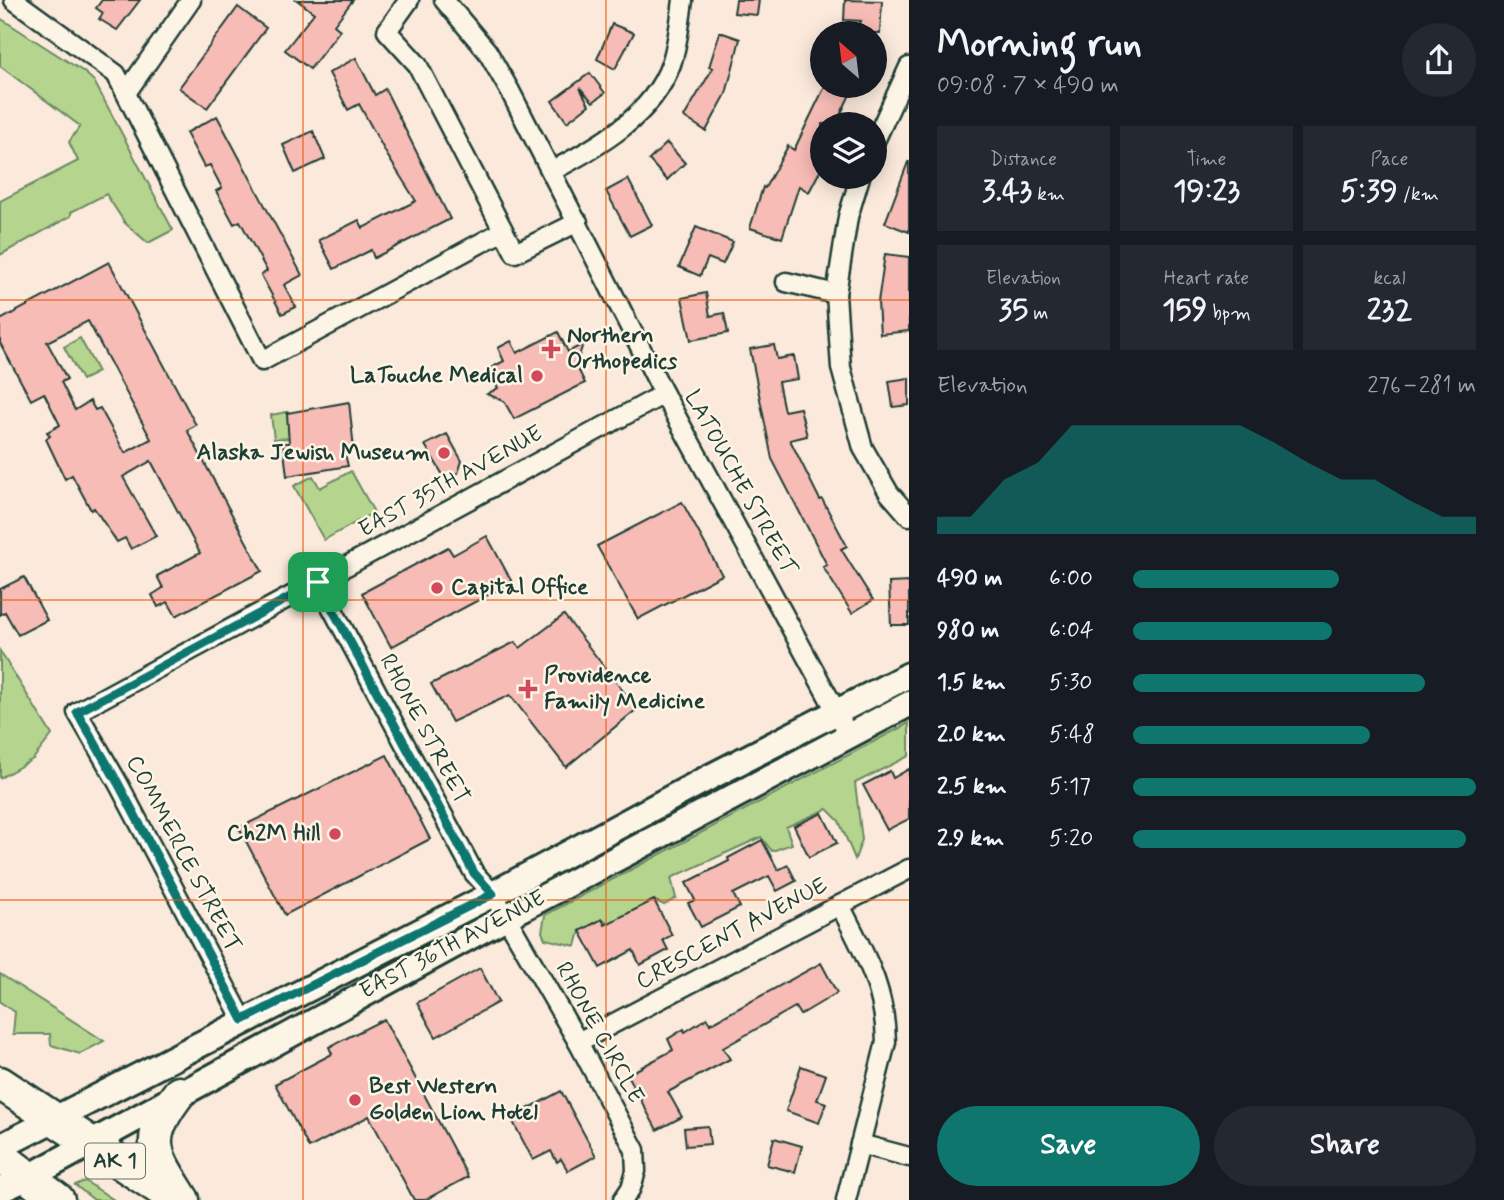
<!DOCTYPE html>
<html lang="en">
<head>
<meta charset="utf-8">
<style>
  body { margin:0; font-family:Mynerve,sans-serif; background:#242831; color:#f1f3f6; height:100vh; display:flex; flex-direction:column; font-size:26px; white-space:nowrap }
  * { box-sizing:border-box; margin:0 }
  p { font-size:23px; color:#9ea1a6 }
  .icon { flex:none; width:38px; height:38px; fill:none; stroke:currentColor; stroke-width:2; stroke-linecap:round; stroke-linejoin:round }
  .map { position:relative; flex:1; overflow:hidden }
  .side { display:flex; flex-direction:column; background:#171b24; width:595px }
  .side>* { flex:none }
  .needle { width:46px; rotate:332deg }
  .tools { position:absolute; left:810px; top:21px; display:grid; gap:14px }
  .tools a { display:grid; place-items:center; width:77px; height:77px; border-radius:50%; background:#171b24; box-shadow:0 4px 18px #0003; font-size:35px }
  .pin { position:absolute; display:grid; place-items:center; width:60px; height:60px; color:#fff; margin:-30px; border-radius:14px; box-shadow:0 4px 10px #0006 }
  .round { display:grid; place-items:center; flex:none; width:74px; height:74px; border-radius:37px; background:#242831 }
  .summary { display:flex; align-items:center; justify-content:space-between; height:119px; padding:0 28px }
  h1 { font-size:38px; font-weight:800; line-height:52px }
  .stats { display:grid; grid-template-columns:repeat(3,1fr); gap:10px; height:119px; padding:7px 28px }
  .stats div { display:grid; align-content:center; border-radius:0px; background:#242831; text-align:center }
  .stats b { font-size:30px; font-weight:800 }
  .stats small { font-size:19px; font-weight:400 }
  .stats p { font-size:19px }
  .chart { height:196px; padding:14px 28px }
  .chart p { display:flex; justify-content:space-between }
  .chart svg { width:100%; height:126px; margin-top:7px; fill:#0f766e; opacity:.7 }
  .primary-button { display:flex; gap:14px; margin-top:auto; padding:14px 28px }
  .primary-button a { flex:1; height:80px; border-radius:42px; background:#0f766e; color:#fff; font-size:28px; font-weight:800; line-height:80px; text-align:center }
  .primary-button a+a { background:#242831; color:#f1f3f6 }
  ul { padding:0 28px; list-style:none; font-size:23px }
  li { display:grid; grid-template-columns:112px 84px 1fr; align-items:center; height:52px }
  li i { height:18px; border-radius:9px; background:#0f766e }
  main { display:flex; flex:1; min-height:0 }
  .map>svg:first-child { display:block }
</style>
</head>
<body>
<main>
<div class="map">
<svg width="909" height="1200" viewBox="0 0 909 1200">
  <rect width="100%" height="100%" fill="#fbeadc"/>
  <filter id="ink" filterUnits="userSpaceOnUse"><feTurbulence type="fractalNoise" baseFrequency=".0143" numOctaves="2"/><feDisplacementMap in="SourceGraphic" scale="14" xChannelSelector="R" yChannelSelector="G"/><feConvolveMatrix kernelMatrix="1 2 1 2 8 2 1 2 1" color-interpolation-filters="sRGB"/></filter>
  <g filter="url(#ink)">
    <g fill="#b5d58f" stroke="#6a8962" stroke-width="2">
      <path d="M0,18l84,54 10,9 79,149 -25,13 -23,-20 -19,-29 -35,18v4l-71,39v-54l78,-40 -9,-19 11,-16 -80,-60z"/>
      <path d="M80,338l18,34 -16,8 -18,-33z"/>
      <path d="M287,412l2,26 -15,1 -3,-24z"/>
      <path d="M351,471l23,41 -50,28 -30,-54 19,-10 7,12z"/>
      <path d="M0,651l52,84 -19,24 -33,19z"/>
      <path d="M909,723v33l-54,27 7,57 -7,19 -16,-38 -12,-12 -41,18 6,17 -20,7 -11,-14 -90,41 5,20 -12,7 -10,-5 -27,14 -3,17 -22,-12 -22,12 -4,15 -31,-7 -3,-7 3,-17z"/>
      <path d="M0,974l104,67 -24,13 -29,-9 -1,-11h-37l2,-22 -15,-10z"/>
      <path d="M85,1181l29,19h-20l-19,-15z"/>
    </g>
    <g fill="#f8bcb6" stroke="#1f3d34" stroke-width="2" fill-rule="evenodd">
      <path d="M102,0h38l-23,30 -18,-11 4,-6 -7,-5z"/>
      <path d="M297,0h56l-19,25 6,5 -30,39 -25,-19 29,-37z"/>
      <path d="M736,0h23l-2,15 -23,-2z"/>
      <path d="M845,0l37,1 -2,32h-25l6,-12 -17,-1z"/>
      <path d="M238,7l28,21 -59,80 -28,-20z"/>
      <path d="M612,24l22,9 -19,36 -18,-10z"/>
      <path d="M720,32l20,7 -14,55 -20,37 -22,-14 29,-49 -4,-1z"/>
      <path d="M356,58l19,37 10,-6 65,130 -76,39 -3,-8 -37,19 -15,-29 40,-20 4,8 53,-27 -29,-46 -28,-51 -11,6 -19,-37z"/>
      <path d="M590,73l15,20 -12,9 -13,-14 9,17 -22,17 -15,-21z"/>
      <path d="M825,86h29l-18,38h-14v43l-13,25 -10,-6 -17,52 -32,-10 13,-41 2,1 23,-42 6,4z"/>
      <path d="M217,116l85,159 -18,10 12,22 -14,7 -21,-39 6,-4 -27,-50 -6,3 -18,-33 6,-3 -12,-23 -6,2 -18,-34z"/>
      <path d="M313,131l12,28 -30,14 -12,-28z"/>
      <path d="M667,143l18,20 -18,17 -18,-20z"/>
      <path d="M908,162h1v70l-24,-9z"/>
      <path d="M628,179l24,46 -22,11 -24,-45z"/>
      <path d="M696,227l37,15 -10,22 -15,-6 -8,18 -21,-9z"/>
      <path d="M885,254l24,3v74l-29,3 -2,-32z"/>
      <path d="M109,262l87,163 -9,5 75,141 -86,45 -8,-14 -10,5 -6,-12 11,-7 -6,-12 43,-23 -49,-92 -28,16 33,59 -25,13 -6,-11 -8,4 -23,-34 -3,2 -19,-35 -7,4 -19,-40 4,-3 -3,-4 13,-7 -16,-32 -13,7 -31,-57v-23zM88,321l63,118 -26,14 -25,-45 -5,2 -5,-9 -15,9 -14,-28 6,-3 -20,-37z"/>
      <path d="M706,293l4,23 14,-3 4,20 -37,7 -9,-42z"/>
      <path d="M558,332l10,20 15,-8 -7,21 9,18 -71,36 -10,-18 -17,-7 11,-6 -9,-19 15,-8 -6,-13 13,-7 6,12z"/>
      <path d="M774,345l3,14 17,-3 4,23 -20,3 6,29 16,-3 7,28 -17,4 30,60 2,-1 25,47 -6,3 32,51 -21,13 -29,-46 4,-2 -55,-106 -22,-110z"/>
      <path d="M909,378v27l-16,2 -4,-26z"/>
      <path d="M349,402l5,47 -10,1 4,16 -61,10 -4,-33h6l-2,-30z"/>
      <path d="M447,434l15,27 -4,12 -5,3 -10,-1 -18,-30z"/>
      <path d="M682,502l40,73 -84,44 -41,-73z"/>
      <path d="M487,536l25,46 -121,65 -29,-54 86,-46 5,8z"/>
      <path d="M24,577l23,43 -29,15 -13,-23 -5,3v-26z"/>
      <path d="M909,582v43h-18l-2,-42z"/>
      <path d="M564,615l73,94 -71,58 -56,-72 -58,27 -21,-38 84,-42 5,6z"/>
      <path d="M387,755l43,84 -145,76 -46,-87z"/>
      <path d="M909,769v50l-22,11 -24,-45 27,-14 3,7z"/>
      <path d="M822,813l15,30 -28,14 -15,-31z"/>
      <path d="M762,840l16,30 10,-5 8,16 -19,10 -8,-15 -36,18 7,13 -39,20 -13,-24 7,-3 -9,-17 43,-22 -1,-3z"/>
      <path d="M654,900l18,35 -9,5 5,10 -28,15 -7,-15 -33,18 -20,-37 22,-12 3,6z"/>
      <path d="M821,963l16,30 -37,22 -5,-8 -72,41 7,11 -62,33 14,25 -25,13 -30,-55 46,-25 -5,-11 16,-10 1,3 22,-14 3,6z"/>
      <path d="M480,968l18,34 -62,35 -19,-34z"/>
      <path d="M384,1019l84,158 -43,23h-11l-45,-84 -60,32 -34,-64 57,-30 -3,-7z"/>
      <path d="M801,1066l25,9 -9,25 9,3 -7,20 -33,-12z"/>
      <path d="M561,1091l35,65 -28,15 -7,-12 -4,3 -6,-11 -18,9 -22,-42z"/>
      <path d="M708,1126l2,18 -24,2 -2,-18z"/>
      <path d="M774,1138l28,8 -7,26 -28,-7z"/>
    </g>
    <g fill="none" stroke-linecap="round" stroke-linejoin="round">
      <defs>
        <g id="street">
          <path d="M14,0l102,74 146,287 241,-130"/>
          <path d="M409,0l-22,31 30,33 98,189 63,-31"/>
          <path d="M444,0l43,51 23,40 154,303 178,328"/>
          <path d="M126,93l65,-93"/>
          <path d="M875,141l34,-74"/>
          <path d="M552,171c46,-25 100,-54 119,-107 7,-21 9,-42 12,-64"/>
          <path d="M860,177l-12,40 -12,77 5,74 22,80 26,45 20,23"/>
          <path d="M786,282l50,12"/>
          <path d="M318,582l156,291 19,21 85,148 57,108 1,21 -5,17 -8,12"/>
          <path d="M840,905c24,49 45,81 46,137l-40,158"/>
          <path d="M243,1020l-125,-237 -41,-71 587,-318"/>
          <path d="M578,1042l331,-173"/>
          <path d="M860,1144l49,13"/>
        </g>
        <g id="secondary">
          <path d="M0,1147l493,-253 217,-117 199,-102"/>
          <path d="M0,1190l29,-13 477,-260 403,-213"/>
        </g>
        <g id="highway">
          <path d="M0,1083l177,117"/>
          <path d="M179,1093c-37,48 -25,60 4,107"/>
          <path d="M0,1156l58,44"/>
        </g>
      </defs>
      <use href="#street" stroke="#1f3d34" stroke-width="23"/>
      <use href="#secondary" stroke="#1f3d34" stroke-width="30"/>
      <use href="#highway" stroke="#1f3d34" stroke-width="37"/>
      <use href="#street" stroke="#fcf5e5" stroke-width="18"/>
      <use href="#secondary" stroke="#fcf5e5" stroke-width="24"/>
      <use href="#highway" stroke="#fcf5e5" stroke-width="32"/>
    </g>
  </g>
  <g fill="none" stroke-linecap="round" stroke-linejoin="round" filter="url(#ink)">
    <defs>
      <path id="route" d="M318,582l156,291 19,21 -250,126 -125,-237 -41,-71z"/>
    </defs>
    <use href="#route" stroke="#fff" stroke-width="14"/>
    <use href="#route" stroke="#0f766e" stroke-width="9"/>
  </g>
  <path fill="none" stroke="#e8590c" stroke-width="2" stroke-opacity="0.55" d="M303,0v1200M606,0v1200M0,300h909M0,600h909M0,900h909"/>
  <g fill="#d1495b" stroke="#fcf5e5" stroke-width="2.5">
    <path d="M547.5 338.5h7v7h7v7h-7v7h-7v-7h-7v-7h7z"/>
    <circle cx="537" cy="376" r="7"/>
    <circle cx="444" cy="453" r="7"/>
    <circle cx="437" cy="588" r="7"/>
    <path d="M524.5 678.5h7v7h7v7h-7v7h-7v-7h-7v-7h7z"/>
    <circle cx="335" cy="834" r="7"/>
    <circle cx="355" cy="1100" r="7"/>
  </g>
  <g text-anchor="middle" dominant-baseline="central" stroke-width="5" stroke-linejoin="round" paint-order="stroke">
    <rect fill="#fcf5e5" stroke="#617469" stroke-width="2" x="85" y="1143.5" width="60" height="35" rx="5"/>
    <g font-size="21" font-weight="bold" fill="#1f3d34">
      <text x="115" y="1161">AK 1</text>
    </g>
    <g font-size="23" font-weight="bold" fill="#1f3d34" stroke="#fcf5e5" text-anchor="start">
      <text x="567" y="336">Northern<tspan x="567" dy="26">Orthopedics</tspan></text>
      <text x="523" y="376" text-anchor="end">LaTouche Medical</text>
      <text x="430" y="453" text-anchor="end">Alaska Jewish Museum</text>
      <text x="451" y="588">Capital Office</text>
      <text x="544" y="676">Providence<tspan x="544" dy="26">Family Medicine</tspan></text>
      <text x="321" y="834" text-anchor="end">Ch2M Hill</text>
      <text x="369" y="1087">Best Western<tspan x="369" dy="26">Golden Lion Hotel</tspan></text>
    </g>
    <g font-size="23" fill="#1f3d34" stroke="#fcf5e5">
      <text transform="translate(451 482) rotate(-29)">EAST 35TH AVENUE</text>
      <text transform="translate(740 483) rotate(61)">LATOUCHE STREET</text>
      <text transform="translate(424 729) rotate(62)">RHONE STREET</text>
      <text transform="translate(183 854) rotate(62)">COMMERCE STREET</text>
      <text transform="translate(732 934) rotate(-28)">CRESCENT AVENUE</text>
      <text transform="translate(453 945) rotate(-28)">EAST 36TH AVENUE</text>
      <text transform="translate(599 1033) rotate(61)">RHONE CIRCLE</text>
    </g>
  </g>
</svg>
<div class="tools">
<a><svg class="needle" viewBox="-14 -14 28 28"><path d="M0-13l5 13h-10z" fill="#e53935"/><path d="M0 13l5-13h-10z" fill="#9ea1a6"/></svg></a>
<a><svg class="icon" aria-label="layers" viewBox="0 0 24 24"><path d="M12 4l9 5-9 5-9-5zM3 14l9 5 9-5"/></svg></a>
</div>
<div class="pin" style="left:318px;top:582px;background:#1e9e55"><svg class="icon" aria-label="arrive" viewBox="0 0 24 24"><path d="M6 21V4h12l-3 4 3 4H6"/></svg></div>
</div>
<section class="side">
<div class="summary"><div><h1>Morning run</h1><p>09:08 · 7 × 490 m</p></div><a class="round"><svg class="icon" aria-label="share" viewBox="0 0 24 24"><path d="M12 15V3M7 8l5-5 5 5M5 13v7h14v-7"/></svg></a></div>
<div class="stats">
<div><p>Distance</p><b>3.43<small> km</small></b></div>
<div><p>Time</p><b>19:23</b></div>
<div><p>Pace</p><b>5:39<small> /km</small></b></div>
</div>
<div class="stats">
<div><p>Elevation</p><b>35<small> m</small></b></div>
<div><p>Heart rate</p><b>159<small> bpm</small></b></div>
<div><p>kcal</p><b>232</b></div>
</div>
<div class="chart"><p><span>Elevation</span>276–281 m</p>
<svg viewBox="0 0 160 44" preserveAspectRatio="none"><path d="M0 44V38L10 38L20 25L30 19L40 6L50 6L60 6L70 6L80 6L90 6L100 12L110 19L120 25L130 25L140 32L150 38L160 38V44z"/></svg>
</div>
<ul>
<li><b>490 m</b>6:00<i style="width:60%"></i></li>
<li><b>980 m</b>6:04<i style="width:58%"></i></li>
<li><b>1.5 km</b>5:30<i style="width:85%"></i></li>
<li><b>2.0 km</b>5:48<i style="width:69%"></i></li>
<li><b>2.5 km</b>5:17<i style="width:100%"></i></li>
<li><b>2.9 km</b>5:20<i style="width:97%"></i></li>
</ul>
<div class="primary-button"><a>Save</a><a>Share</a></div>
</section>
</main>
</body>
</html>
